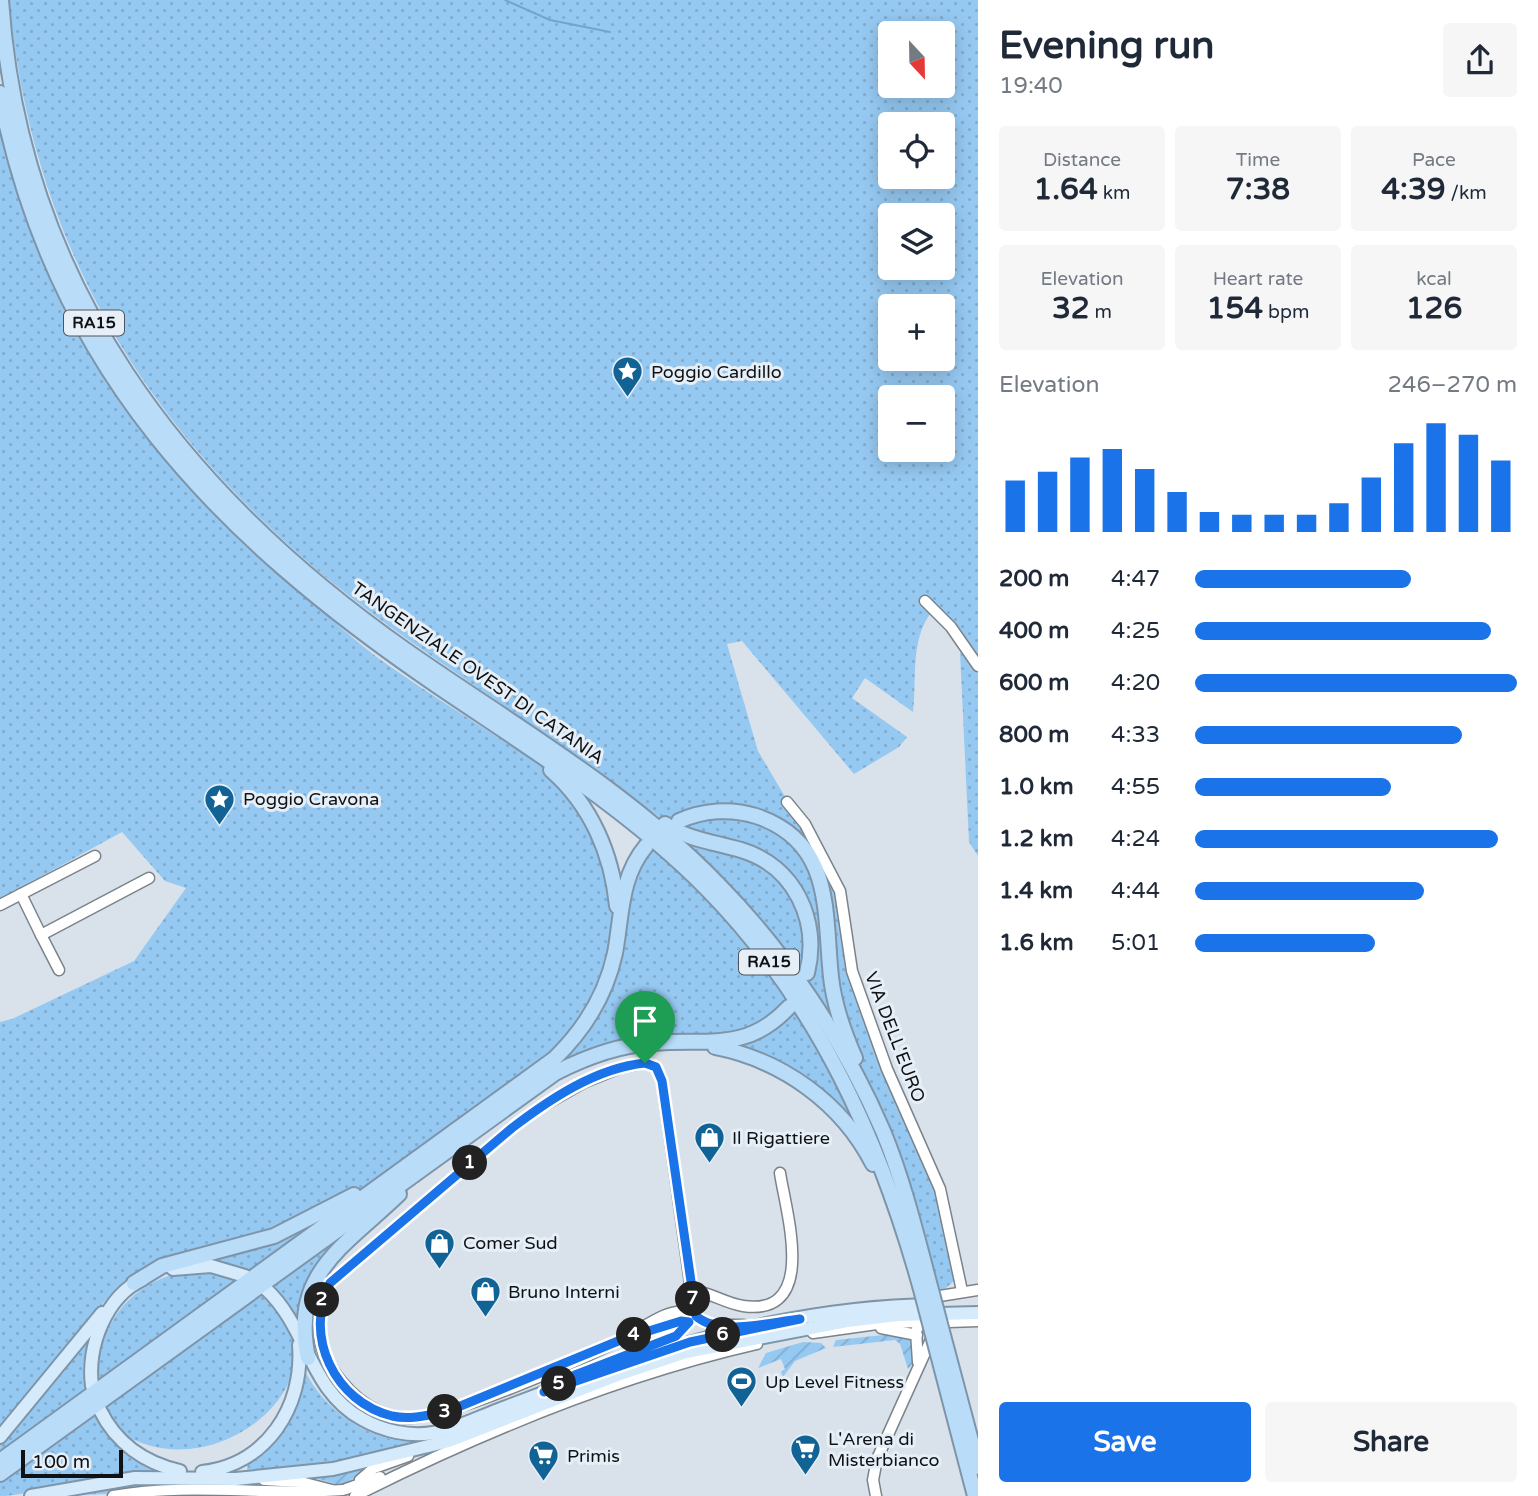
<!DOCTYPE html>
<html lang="en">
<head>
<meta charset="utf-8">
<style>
  body { margin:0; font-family:"Varela Round",sans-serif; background:#f6f6f7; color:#1f2937; height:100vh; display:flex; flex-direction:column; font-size:26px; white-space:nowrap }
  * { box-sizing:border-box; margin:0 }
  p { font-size:23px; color:#747a83 }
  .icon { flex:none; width:38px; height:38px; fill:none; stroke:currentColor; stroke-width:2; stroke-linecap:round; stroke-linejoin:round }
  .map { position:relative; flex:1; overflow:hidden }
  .side { display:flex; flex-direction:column; background:#fff; width:560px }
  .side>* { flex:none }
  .needle { width:46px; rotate:158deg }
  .tools { position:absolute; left:878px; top:21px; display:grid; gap:14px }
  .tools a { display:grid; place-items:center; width:77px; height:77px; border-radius:7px; background:#fff; box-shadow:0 4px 18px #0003; font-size:35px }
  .scale { position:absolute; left:21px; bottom:18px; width:102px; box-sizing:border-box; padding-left:7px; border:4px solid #0f1214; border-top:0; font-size:19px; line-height:24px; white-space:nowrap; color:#0f1214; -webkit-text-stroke:5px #e6eff7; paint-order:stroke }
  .pin { position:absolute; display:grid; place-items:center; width:60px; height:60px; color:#fff; margin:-72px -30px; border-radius:50% 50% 50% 0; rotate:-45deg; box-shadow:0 0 7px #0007 }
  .pin .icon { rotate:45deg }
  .km { position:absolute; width:35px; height:35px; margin:-18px; border-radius:50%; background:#222; color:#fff; font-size:19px; line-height:35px; text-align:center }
  .round { display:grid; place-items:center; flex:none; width:74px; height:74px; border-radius:7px; background:#f6f6f7 }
  .head { display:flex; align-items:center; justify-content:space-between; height:119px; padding:0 21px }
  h1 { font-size:38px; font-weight:700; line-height:52px }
  .figures { display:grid; grid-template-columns:repeat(3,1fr); gap:10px; height:119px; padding:7px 21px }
  .figures div { display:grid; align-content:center; border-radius:7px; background:#f6f6f7; text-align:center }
  .figures b { font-size:30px; font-weight:700 }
  .figures small { font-size:19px; font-weight:400 }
  .figures p { font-size:19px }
  .chart { height:196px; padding:14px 21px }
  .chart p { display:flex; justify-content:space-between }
  .chart svg { width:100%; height:126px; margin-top:7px; stroke:#1a73e8; stroke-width:6 }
  .button { display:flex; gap:14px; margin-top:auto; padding:14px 21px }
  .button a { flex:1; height:80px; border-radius:7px; background:#1a73e8; color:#fff; font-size:28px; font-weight:700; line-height:80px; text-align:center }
  .button a+a { background:#f6f6f7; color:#1f2937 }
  ul { padding:0 21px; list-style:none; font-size:23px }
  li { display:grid; grid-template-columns:112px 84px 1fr; align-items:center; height:52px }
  li i { height:18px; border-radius:9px; background:#1a73e8 }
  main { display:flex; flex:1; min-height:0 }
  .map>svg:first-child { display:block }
</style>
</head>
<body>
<main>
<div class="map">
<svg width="978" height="1496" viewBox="0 0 978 1496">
  <defs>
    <pattern id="grass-dots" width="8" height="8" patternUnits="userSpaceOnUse" patternTransform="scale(1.75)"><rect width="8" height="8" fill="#96c9f2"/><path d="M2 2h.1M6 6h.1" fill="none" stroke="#80accf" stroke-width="1.8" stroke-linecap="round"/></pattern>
    <pattern id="garden-furrows" width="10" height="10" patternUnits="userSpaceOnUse" patternTransform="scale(1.75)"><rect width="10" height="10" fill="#96c9f2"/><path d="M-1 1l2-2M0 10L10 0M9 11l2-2" fill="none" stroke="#80accf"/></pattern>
  </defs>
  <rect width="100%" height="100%" fill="#d9e2ea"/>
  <g fill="url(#grass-dots)" fill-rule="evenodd">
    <path d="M9,0h969v657l-36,-47 -15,-1 3,5c-20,28 -13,66 -17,98l-48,-34 -13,20 55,39 -8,10 -45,27 -112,-133 -15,3 31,107 29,49 -3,3 24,32 3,10 20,33 16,91 33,92 57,128 20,89 -11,10 -7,2c-10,-40 -18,-80 -33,-118 -23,-61 -58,-121 -70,-185 -9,-48 4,-102 -31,-143 -32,-39 -87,-46 -131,-25l8,5c21,-9 47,-10 69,-5 83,20 71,104 79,169 2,15 7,31 12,46 -49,-75 -94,-135 -160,-195 23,7 47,8 69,17 43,18 68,70 53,114l5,7c15,-50 -6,-106 -56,-126 -28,-11 -56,-13 -83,-27 -49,-32 -95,-69 -144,-103 -82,-57 -170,-113 -244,-182 -161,-149 -252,-320 -273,-539zM891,33h52v53h-52zM891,124h52v53h-52zM891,215h52v53h-52zM891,306h52v53h-52zM891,397h52v53h-52z"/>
    <path d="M0,129c54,204 155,347 318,479 23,19 45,40 70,57 50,35 103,67 154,101 74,68 95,172 37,258 -28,42 -102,84 -145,113 -37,25 -75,57 -116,75 -36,16 -73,25 -110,36 -24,6 -49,11 -70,23 -30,19 -45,48 -67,75 -23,29 -47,57 -71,85v-409l12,-3 122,-58 52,-73 -21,-7 -43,-49 -122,67z"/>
    <path d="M960,652l18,22v182l-9,-14z"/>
    <path d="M652,846c43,41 89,83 123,134 33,49 60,101 86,154l-16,-18 -111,-68 7,-12 -92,1 -97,31 42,-48 34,-136z"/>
    <path d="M339,1208l-86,63 -39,-10v-5z"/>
    <path d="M369,1213l-68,94 -3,16 -26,-39z"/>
    <path d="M181,1272h31l29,8 -142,104c-5,-56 29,-99 82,-112z"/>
    <path d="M260,1292c103,71 -38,204 -139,141 -7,-7 -12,-19 -17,-27z"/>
    <path d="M87,1340l3,1 -2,50 -88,64v-12l63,-70z"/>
    <path d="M305,1371c18,37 61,69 103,70 13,0 26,-3 38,-3l-108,27 -91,5 1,-8c32,-24 49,-50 57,-91z"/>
    <path d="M94,1412c18,25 32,46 62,56l-2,5c-32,2 -63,5 -94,11 -21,5 -39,12 -60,12v-16z"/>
    <path d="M214,1481l84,7 -253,8 72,-13z"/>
  </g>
  <g fill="url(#garden-furrows)">
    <path d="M893,1334l14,3 6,6 3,17 -8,9 -8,-25 -5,-4 -62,7 3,-7z"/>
    <path d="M803,1342l18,1 5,5 -31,13 -12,16 -2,-5 4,-3 -4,-10 -23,9 8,-15z"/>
    <path d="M365,1470l-22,16 -29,-8 50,-9z"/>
  </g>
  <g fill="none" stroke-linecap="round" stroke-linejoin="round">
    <path stroke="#71a5ce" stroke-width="2" d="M505,0l45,20 60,12"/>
    <defs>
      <g id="minor">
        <path d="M925,601l26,26 27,39"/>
        <path d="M787,802l18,22 35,67 12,80 35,98 53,120 22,102"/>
        <path d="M21,894l20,41 108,-57"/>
        <path d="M0,905l95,-49"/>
        <path d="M41,935l18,35"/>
        <path d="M691,1290c19,2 33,13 52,16 76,11 43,-93 37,-133"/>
        <path d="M692,1292l-5,20c-20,-4 -45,17 -63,26 -41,21 -179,83 -219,80 -35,-3 -62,-29 -78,-58 -13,-23 -9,-54 3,-77l182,-155 27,-20 44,-25 37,-15 25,-5 11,4 6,14 29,209 1,2 2,20"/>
        <path d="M927,1298l51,-8"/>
        <path d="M696,1316l14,9h34"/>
        <path d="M881,1328l36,7"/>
        <path d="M643,1333l44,-12"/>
        <path d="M813,1333l71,-10 40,-1"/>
        <path d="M918,1362l-2,-31 4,-8 58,-2"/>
        <path d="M604,1364l72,-28 13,-14"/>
        <path d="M264,1480l37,2 31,8"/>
        <path d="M362,1484l-2,-4 14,-12 34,-12"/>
        <path d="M346,1489l34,-12"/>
        <path d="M113,1496c76,-14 154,0 230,-6"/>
        <path d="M355,1496c127,-64 262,-120 402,-152"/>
        <path d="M876,1496l-3,-16 4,-21 56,-124"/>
      </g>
      <g id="major">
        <path d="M173,1269l38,-3 34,10"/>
        <path d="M266,1289c42,39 43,101 96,130 21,12 47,18 71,14 23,-4 44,-15 65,-23 32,-12 63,-24 95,-36 108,-39 226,-68 342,-69"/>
        <path d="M92,1386c-5,-39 13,-89 51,-107"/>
        <path d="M100,1410c16,33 45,53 80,61"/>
        <path d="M0,1437l102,-124"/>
        <path d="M202,1472c64,-7 102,-65 97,-127"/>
        <path d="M31,1496l104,-18 101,1 97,-10 116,-28 171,-67 66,-22 161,-31 51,-6 80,-2"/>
      </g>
      <g id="highway">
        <path d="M1,0c19,284 179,492 406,651 106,74 220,139 311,233 69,70 126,157 165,247 21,51 34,106 48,159"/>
        <path d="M0,93c52,274 216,442 439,594 93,63 189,122 268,202 111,113 174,254 215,404"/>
        <path d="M551,770c40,35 61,84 66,136"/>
        <path d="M679,821c24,-11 52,-13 77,-5 78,26 68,96 75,161 3,28 13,56 24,81"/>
        <path d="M665,824c24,16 49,18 76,26 54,16 79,71 66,123"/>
        <path d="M715,1047c67,13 127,56 158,117"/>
        <path d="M134,1283l28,-17 112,-30 80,-41"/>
        <path d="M308,1358c-18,-85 36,-111 91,-164"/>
        <path d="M0,1461l554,-402c31,-30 52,-64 61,-106 7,-38 5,-76 31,-107"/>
        <path d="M0,1474l555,-401c31,-16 63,-28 98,-30 55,-5 93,10 136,-36"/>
      </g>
    </defs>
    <use href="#minor" stroke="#7b838a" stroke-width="13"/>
    <use href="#major" stroke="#7e95a9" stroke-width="16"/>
    <use href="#highway" stroke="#7e95a9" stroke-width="18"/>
    <use href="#minor" stroke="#fff" stroke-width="10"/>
    <use href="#major" stroke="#d5eafb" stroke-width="12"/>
    <use href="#highway" stroke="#b9dcf9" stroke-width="14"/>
    <defs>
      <g id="highway-bridge">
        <path d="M931,1290l47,177"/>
        <path d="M922,1293l53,203"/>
      </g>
    </defs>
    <use href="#highway-bridge" stroke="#7e95a9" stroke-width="18" stroke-linecap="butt"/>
    <use href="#highway-bridge" stroke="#b9dcf9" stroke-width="14"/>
  </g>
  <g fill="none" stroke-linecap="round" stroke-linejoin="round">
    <defs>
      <path id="route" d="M645,1063l11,4 6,14 34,235c24,21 74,6 104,3l-110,23 -146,50 31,-17 101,-39 13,-14 -8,-1 -58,18 -177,73c-18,3 -36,8 -54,4 -57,-14 -89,-80 -62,-133l182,-155c38,-29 84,-60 133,-65z"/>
    </defs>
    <use href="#route" stroke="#fff" stroke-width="14"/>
    <use href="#route" stroke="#1a73e8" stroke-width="9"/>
  </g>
  <defs>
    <symbol id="sight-pin" viewBox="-11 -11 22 30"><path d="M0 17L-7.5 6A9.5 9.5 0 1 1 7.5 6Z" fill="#126395" stroke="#e6eff7"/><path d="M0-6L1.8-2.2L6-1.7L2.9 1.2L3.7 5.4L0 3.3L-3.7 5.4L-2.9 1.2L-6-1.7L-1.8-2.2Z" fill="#fff"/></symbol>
    <symbol id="shop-pin" viewBox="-11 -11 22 30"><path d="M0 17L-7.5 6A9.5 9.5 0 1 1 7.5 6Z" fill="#126395" stroke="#e6eff7"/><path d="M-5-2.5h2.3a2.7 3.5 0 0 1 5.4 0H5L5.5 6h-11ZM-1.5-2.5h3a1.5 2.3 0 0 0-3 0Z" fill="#fff"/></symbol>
    <symbol id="stadium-pin" viewBox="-11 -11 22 30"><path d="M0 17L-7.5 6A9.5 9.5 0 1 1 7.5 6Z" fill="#126395" stroke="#e6eff7"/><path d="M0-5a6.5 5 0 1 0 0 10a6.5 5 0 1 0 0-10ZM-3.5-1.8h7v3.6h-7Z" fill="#fff"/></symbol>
    <symbol id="supermarket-pin" viewBox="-11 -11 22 30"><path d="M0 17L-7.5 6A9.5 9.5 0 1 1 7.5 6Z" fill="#126395" stroke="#e6eff7"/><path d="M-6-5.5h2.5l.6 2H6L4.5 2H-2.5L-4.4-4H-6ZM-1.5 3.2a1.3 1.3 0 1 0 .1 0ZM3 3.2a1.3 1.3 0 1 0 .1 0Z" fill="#fff"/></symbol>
  </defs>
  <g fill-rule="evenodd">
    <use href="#sight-pin" x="610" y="354" width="35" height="47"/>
    <use href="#sight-pin" x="202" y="782" width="35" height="47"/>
    <use href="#shop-pin" x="692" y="1120" width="35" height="47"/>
    <use href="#shop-pin" x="422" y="1226" width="35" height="47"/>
    <use href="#shop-pin" x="468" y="1274" width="35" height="47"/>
    <use href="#stadium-pin" x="724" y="1364" width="35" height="47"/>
    <use href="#supermarket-pin" x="788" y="1432" width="35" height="47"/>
    <use href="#supermarket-pin" x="526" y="1438" width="35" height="47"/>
  </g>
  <g text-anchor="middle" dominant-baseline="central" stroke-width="6" stroke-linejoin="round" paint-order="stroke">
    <g fill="#e6eff7" stroke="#505458" stroke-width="2">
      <rect x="64" y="310.5" width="60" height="25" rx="5"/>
      <rect x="739" y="949.5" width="60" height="25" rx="5"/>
    </g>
    <g font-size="16" font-weight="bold" fill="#0f1214">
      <text x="94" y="323">RA15</text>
      <text x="769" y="962">RA15</text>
    </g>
    <g font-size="18" fill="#0f1214" stroke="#e6eff7" text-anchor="start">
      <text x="651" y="372">Poggio Cardillo</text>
      <text x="243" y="799">Poggio Cravona</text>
      <text x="732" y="1138">Il Rigattiere</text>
      <text x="463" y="1243">Comer Sud</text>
      <text x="508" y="1292">Bruno Interni</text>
      <text x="765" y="1382">Up Level Fitness</text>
      <text x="828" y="1439">L'Arena di<tspan x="828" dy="21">Misterbianco</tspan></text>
      <text x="567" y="1456">Primis</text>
    </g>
    <g font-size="18" fill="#0f1214" stroke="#e6eff7">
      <text transform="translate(478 673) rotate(35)">TANGENZIALE OVEST DI CATANIA</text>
      <text transform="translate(895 1037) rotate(69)">VIA DELL'EURO</text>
    </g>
  </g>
</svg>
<div class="tools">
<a><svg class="needle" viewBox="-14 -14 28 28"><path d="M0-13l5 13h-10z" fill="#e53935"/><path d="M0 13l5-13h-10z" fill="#747a83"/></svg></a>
<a><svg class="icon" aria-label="locate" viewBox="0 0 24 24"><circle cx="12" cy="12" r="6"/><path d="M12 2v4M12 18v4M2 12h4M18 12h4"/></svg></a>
<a><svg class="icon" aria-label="layers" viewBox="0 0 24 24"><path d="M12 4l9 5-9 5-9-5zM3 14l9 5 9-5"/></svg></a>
<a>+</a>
<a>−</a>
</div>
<div class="scale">100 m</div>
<div class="pin" style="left:645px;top:1063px;background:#1e9e55"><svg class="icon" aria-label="arrive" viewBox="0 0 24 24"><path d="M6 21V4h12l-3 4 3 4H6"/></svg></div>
<b class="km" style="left:470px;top:1163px">1</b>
<b class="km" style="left:322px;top:1300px">2</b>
<b class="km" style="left:445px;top:1412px">3</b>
<b class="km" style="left:634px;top:1335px">4</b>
<b class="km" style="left:559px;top:1384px">5</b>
<b class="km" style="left:723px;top:1335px">6</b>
<b class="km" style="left:693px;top:1299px">7</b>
</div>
<section class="side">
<div class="head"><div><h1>Evening run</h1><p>19:40</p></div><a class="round"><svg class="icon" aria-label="share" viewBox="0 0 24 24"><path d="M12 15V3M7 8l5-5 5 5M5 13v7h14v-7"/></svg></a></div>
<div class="figures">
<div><p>Distance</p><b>1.64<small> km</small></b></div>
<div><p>Time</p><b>7:38</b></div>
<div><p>Pace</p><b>4:39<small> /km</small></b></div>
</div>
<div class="figures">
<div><p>Elevation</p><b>32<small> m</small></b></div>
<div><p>Heart rate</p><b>154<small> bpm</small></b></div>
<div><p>kcal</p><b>126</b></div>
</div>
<div class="chart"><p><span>Elevation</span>246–270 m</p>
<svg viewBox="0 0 160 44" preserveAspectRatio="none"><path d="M5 44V26M15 44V23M25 44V18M35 44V15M45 44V22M55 44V30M65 44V37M75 44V38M85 44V38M95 44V38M105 44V34M115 44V25M125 44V13M135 44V6M145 44V10M155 44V19"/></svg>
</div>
<ul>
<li><b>200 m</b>4:47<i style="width:67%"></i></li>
<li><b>400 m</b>4:25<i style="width:92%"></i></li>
<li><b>600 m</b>4:20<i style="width:100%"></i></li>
<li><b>800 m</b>4:33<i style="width:83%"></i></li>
<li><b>1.0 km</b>4:55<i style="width:61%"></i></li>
<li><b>1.2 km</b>4:24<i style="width:94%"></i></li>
<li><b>1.4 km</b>4:44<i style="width:71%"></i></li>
<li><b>1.6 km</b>5:01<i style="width:56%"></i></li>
</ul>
<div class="button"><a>Save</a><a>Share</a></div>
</section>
</main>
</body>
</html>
